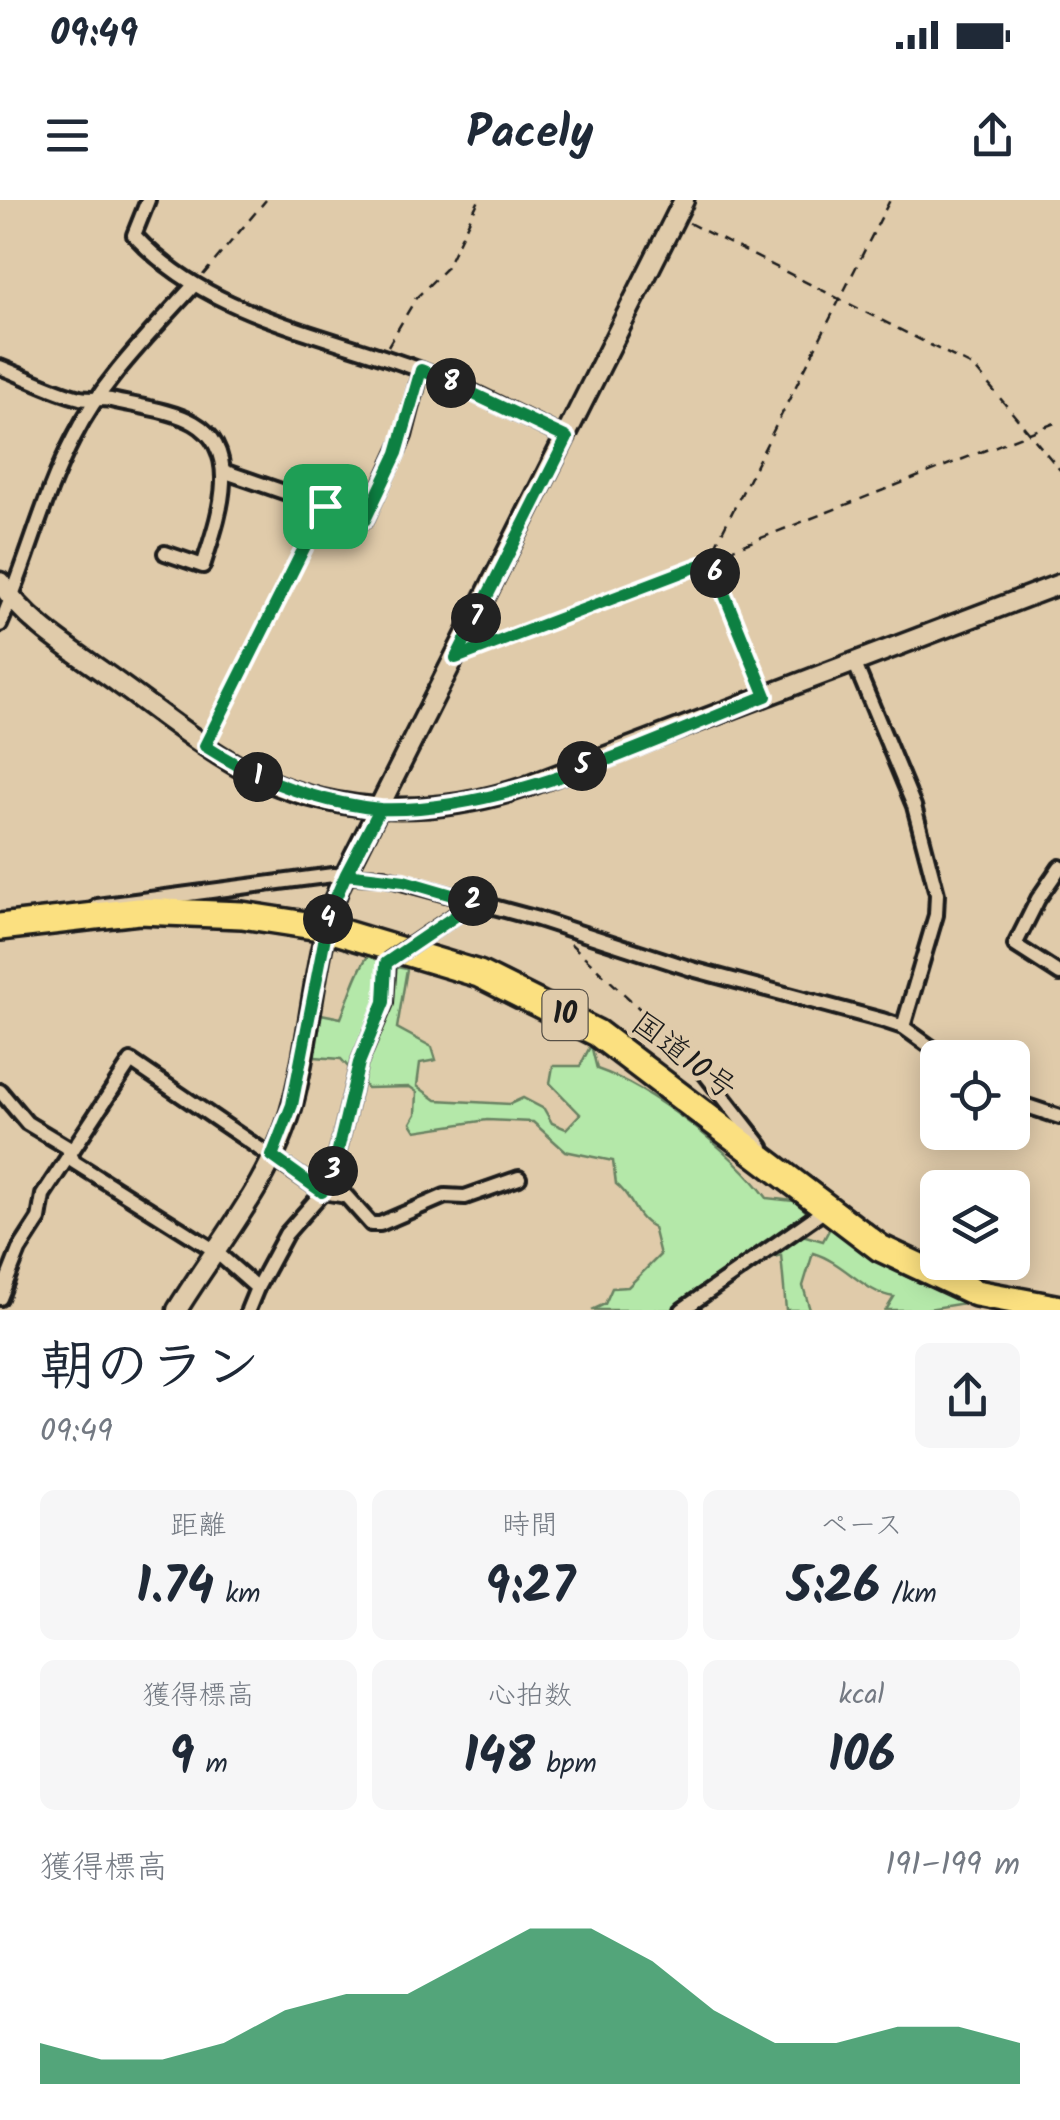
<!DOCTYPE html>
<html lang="ja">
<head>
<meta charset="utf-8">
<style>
  body { margin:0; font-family:Kalam,"Klee One",sans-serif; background:#f6f6f7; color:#1f2937; height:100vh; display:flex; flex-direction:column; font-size:38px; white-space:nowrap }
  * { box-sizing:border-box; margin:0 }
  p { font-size:32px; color:#747a83 }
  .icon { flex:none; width:55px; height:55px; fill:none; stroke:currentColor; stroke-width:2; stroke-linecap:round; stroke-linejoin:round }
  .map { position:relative; height:1110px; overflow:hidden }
  .sheet { display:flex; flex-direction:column; background:#fff; flex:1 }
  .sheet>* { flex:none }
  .controls { position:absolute; left:920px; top:840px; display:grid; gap:20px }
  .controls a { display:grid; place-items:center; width:110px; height:110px; border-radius:15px; background:#fff; box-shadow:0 5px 25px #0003; font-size:50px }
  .pin { position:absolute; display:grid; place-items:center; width:85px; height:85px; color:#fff; margin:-42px; border-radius:20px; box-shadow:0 5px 15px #0006 }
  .km { position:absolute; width:50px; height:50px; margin:-25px; border-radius:50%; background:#222; color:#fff; font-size:28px; line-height:50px; text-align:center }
  .round { display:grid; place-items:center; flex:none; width:105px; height:105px; border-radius:15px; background:#f6f6f7 }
  .overview { display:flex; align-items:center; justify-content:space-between; height:170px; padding:0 40px }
  h1 { font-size:55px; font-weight:800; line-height:75px }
  .figures { display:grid; grid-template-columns:repeat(3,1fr); gap:15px; height:170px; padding:10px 40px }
  .figures div { display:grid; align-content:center; border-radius:15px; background:#f6f6f7; text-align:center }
  .figures b { font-size:50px; font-weight:800 }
  .figures small { font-size:28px; font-weight:400 }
  .figures p { font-size:28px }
  .chart { height:280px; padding:20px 40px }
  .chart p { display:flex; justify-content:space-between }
  .chart svg { width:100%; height:180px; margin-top:10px; fill:#0b8043; opacity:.7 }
  .status { display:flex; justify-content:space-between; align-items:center; height:70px; padding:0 50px; background:#fff; direction:ltr }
  .status svg { height:28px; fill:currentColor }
  header { display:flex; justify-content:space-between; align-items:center; height:130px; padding:0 40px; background:#fff; font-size:45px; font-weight:800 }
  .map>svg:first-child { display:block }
</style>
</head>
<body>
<div class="status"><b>09:49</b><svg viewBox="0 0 49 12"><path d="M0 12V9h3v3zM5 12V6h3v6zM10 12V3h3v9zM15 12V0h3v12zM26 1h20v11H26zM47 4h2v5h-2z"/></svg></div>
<header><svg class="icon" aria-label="menu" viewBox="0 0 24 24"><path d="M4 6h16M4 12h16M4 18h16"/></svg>Pacely<svg class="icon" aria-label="share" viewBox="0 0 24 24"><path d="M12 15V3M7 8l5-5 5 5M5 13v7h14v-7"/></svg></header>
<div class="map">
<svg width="1060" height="1110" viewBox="0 0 1060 1110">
  <rect width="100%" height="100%" fill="#e0cbaa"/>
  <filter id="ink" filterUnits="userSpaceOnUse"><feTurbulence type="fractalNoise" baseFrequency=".01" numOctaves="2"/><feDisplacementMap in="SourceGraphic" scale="20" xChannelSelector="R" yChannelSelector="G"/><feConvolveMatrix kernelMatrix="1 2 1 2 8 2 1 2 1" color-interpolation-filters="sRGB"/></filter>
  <g filter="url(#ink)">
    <path fill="#b4e8a9" stroke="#688262" stroke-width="2.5" d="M369,755l17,10 21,4 -10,59 35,19 4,13 -16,3 -3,23 19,14 74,4 13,-6 21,11 8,14 14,6 14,-15 -30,-31 3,-17h27l11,-21 6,24c55,19 136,83 170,129l27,3 20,17 -12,17 21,6 7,-13 75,48 60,27 -43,7h-36l8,-13c-30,-4 -50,-35 -81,-44l-10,33 7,24h-24l-5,-55 -54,15 -54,40h-81l13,-6 7,-16 16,-1 32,-32 -7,-28c-20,-10 -20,-31 -37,-43l-3,-23 -48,-10 -32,-29 -46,-2 -71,11 -5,-8 5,-9 1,-22 -7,-5 -43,1 -26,-29 -26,-2 -1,-32 7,-11 20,4c7,-17 17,-51 28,-63z"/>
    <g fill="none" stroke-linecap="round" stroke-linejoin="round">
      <defs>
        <g id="street">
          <path d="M148,0l-14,35c71,78 179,96 273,130 55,19 107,48 160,73"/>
          <path d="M0,167c26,10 54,25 80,31 10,2 21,0 31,2 25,6 61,10 83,23 51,29 22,101 9,143l-38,-13"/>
          <path d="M223,271l142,49 39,-84 17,-66"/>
          <path d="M0,425c27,-61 43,-129 74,-188 29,-58 78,-105 120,-152"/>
          <path d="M855,464l59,142 23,88 -1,21 -33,112"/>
          <path d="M1060,667l-22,32 -23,46 45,29"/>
          <path d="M97,706l236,-31 50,2 155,42 154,50 190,51 21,7 43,31"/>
          <path d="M699,866l63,81"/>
          <path d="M0,891l27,32 40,24 7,15 140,88 43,38 29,-54 37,-42 9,-17 27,-112 26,-60 3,-42"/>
          <path d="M1012,901l48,16"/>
          <path d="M0,1098l19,-48 20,-31 4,-24 88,-134 192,131 23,4 25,28h9l65,-28 20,1 54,-19"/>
          <path d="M248,1110l9,-22"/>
          <path d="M682,1110l143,-100"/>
        </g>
        <g id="secondary">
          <path d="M0,382c30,45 78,71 121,103 35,25 69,53 106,75 92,57 201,60 301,26l532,-202"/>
          <path d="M177,1110c41,-67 96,-130 116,-207 19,-72 20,-149 47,-218l344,-685"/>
        </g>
        <path id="highway" d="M0,727l139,-16 103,4 84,13 153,46 118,59 283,215 96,45 84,16"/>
      </defs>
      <use href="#street" stroke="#1c1c1c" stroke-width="20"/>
      <use href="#secondary" stroke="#1c1c1c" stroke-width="25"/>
      <use href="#highway" stroke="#1c1c1c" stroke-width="32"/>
      <g stroke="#1c1c1c" stroke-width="2.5" stroke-dasharray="10 8" stroke-linecap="butt">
        <path d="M689,23l285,144 86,103"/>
        <path d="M203,75l63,-75"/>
        <path d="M388,146l28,-48 30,-30 33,-68"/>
        <path d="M475,450l585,-229"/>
        <path d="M759,482l-47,-116 1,-16 177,-350"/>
        <path d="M213,532l108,-217"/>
        <path d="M571,744l122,115"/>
      </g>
      <use href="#street" stroke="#e0cbaa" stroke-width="12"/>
      <use href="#secondary" stroke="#e0cbaa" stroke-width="18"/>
      <use href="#highway" stroke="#fbe080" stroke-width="25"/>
      <defs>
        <path id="street-bridge" d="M388,761l75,-51"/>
      </defs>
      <use href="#street-bridge" stroke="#1c1c1c" stroke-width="20" stroke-linecap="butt"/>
      <use href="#street-bridge" stroke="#e0cbaa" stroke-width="12"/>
    </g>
  </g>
  <g fill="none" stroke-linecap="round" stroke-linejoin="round" filter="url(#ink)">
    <defs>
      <path id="route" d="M325,306l-120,240c54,35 111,56 175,63l-34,65 58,7 72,21 -90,61 -2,39 -25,61 -27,112 -10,17 -50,-36 20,-51 38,-194 16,-37 34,-65c126,4 268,-67 386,-113l-55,-135 -255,97 111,-220 -127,-60 -19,-8 -24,83 -32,67 -40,-14"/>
    </defs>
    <use href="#route" stroke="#fff" stroke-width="20"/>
    <use href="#route" stroke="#0b8043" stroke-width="12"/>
  </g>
  <g text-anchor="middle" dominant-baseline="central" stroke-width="10" stroke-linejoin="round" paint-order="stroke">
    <rect fill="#e0cbaa" stroke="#575047" stroke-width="2.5" x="542.5" y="790" width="45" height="50" rx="8"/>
    <g font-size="30" font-weight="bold" fill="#1c1c1c">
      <text x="565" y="815">10</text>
    </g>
    <g font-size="32" fill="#1c1c1c" stroke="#e0cbaa">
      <text transform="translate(683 857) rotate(37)">国道10号</text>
    </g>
  </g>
</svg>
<div class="controls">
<a><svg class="icon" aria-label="locate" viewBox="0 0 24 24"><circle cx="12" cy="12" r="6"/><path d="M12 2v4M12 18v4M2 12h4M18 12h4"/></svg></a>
<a><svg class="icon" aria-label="layers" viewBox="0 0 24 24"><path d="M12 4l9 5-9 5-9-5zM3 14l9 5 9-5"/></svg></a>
</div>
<div class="pin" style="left:325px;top:306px;background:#1e9e55"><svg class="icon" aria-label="arrive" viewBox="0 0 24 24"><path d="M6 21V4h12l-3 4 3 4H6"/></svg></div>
<b class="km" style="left:258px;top:577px">1</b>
<b class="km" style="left:473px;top:701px">2</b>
<b class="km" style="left:333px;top:971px">3</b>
<b class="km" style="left:328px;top:719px">4</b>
<b class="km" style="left:582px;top:566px">5</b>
<b class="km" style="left:715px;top:373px">6</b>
<b class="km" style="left:476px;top:418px">7</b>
<b class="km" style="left:451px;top:183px">8</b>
</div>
<section class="sheet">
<div class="overview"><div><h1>朝のラン</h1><p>09:49</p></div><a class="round"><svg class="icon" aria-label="share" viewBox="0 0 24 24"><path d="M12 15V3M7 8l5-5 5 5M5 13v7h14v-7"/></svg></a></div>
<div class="figures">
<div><p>距離</p><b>1.74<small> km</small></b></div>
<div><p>時間</p><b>9:27</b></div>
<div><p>ペース</p><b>5:26<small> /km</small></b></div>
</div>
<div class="figures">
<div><p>獲得標高</p><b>9<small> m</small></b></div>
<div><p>心拍数</p><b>148<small> bpm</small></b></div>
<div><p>kcal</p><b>106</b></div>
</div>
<div class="chart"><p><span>獲得標高</span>191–199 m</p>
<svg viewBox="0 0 160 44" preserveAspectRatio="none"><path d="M0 44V34L10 38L20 38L30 34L40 26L50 22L60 22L70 14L80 6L90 6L100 14L110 26L120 34L130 34L140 30L150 30L160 34V44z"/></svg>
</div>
</section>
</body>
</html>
